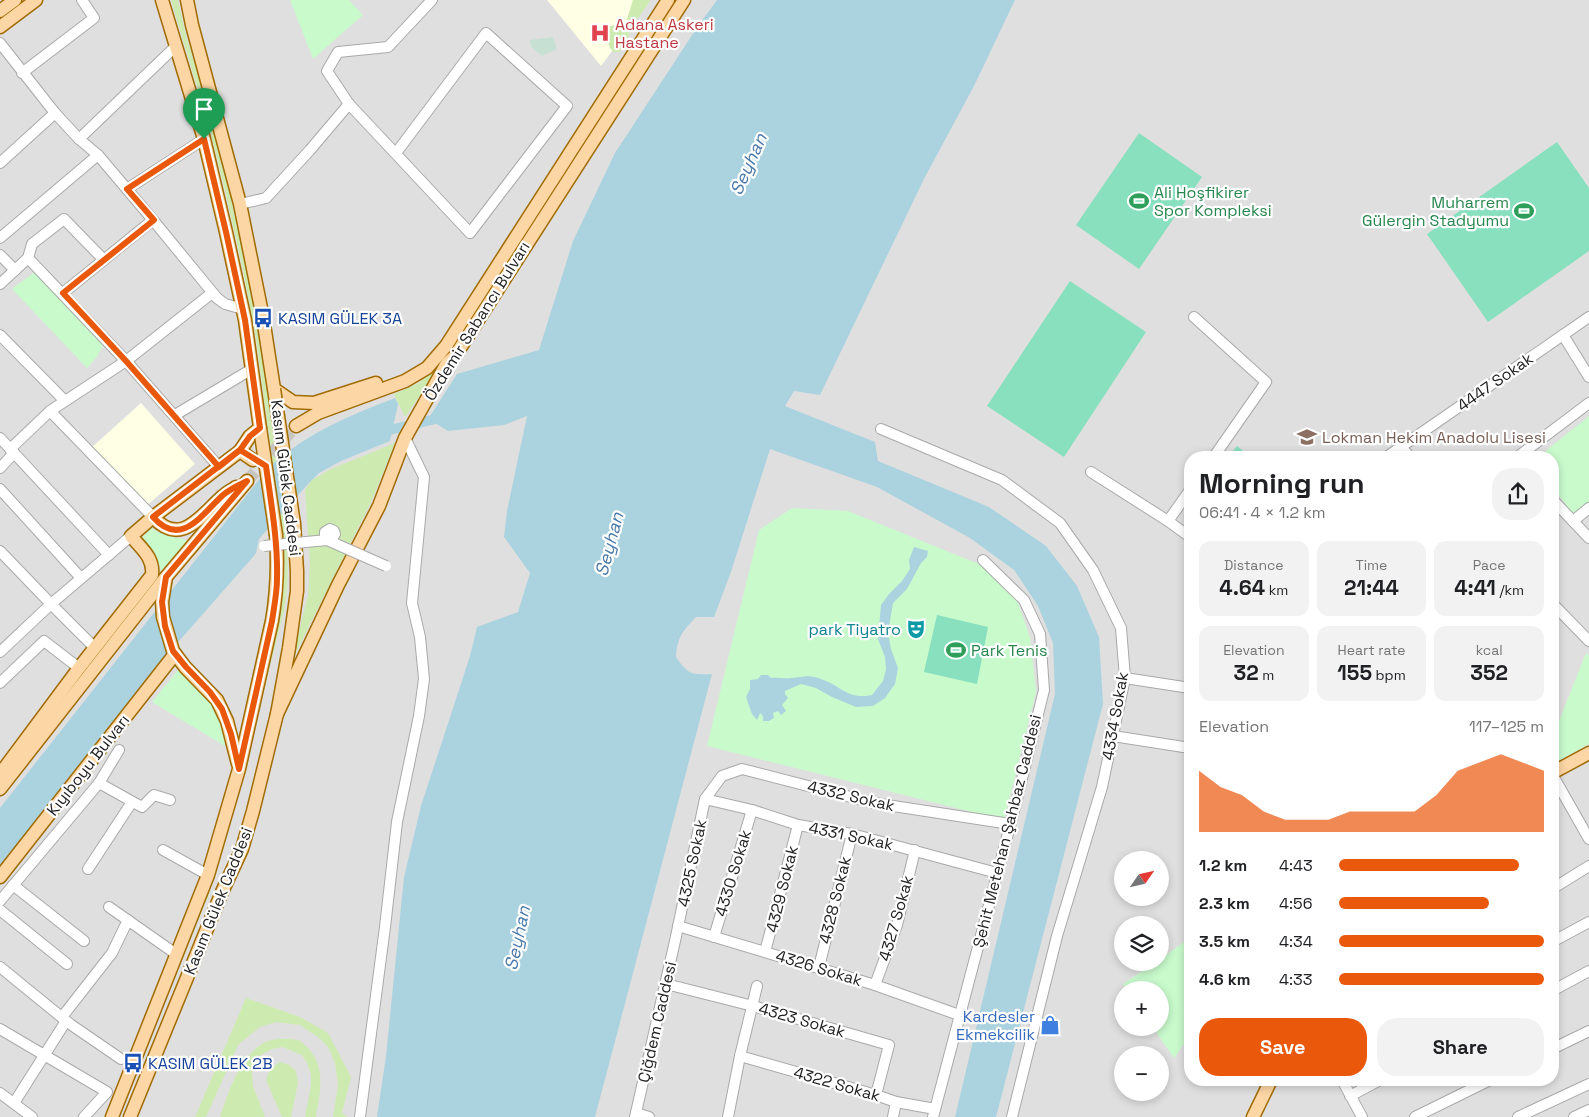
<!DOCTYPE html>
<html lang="en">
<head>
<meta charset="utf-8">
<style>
  body { margin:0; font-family:"Space Grotesk",sans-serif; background:#f2f2f2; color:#202124; height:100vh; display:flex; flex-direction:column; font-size:19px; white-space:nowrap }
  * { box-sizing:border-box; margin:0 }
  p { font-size:16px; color:#757577 }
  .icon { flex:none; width:28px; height:28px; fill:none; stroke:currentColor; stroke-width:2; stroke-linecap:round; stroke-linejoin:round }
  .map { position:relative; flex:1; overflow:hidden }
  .drawer { position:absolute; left:1184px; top:451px; width:375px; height:635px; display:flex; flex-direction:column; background:#fff; border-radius:20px; box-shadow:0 2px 8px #0003 }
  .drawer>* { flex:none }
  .needle { width:32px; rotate:56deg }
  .controls { position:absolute; left:1114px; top:851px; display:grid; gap:10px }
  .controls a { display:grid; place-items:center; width:55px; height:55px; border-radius:50%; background:#fff; box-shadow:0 2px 8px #0003; font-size:25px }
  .pin { position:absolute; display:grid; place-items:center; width:42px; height:42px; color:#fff; margin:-51px -21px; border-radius:50% 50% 50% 0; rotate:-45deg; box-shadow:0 0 5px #0007 }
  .pin .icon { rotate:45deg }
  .round { display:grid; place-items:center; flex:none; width:52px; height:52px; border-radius:20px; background:#f2f2f2 }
  .headline { display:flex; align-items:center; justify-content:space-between; height:85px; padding:0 15px }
  h1 { font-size:28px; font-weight:700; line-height:38px }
  .figures { display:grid; grid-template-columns:repeat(3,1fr); gap:8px; height:85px; padding:5px 15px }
  .figures div { display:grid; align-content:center; border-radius:12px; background:#f2f2f2; text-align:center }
  .figures b { font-size:21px; font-weight:700 }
  .figures small { font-size:14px; font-weight:400 }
  .figures p { font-size:14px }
  .chart { height:140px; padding:10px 15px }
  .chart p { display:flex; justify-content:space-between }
  .chart svg { width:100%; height:90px; margin-top:5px; fill:#ea580c; opacity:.7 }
  .action { display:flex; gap:10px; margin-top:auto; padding:10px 15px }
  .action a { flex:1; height:58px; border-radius:20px; background:#ea580c; color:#fff; font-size:20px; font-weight:700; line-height:58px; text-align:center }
  .action a+a { background:#f2f2f2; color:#202124 }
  ul { padding:0 15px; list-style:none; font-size:16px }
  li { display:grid; grid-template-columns:80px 60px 1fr; align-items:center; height:38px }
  li i { height:12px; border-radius:6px; background:#ea580c }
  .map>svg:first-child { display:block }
</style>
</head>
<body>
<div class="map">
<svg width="1589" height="1117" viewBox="0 0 1589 1117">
  <rect width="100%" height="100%" fill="#f2efe9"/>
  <path fill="#e0dfdf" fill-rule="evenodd" d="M0,0h1589v1117h-1589zM1190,458h362v622h-362zM1122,860h38v38h-38zM1122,925h38v37h-38zM1122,990h38v38h-38zM1122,1055h38v37h-38z"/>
  <g fill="#ffffe5">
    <path d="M547,0h103l-49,66z"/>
    <path d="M141,403l54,61 -50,43 -54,-59z"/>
  </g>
  <g fill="#cdebb0">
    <path d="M171,0h7l8,36 27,85 34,148 13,69 26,196c2,26 3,51 -2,77l-59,233 -14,45 -93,228 89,-227 67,-250 8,-36 3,-39 -3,-33 -26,-193 -13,-69 -19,-84 -16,-63z"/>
    <path d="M633,0h18l-16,22 -12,26 -4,4h-5l-4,-4 -6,-18 2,-3 19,-4 2,-4z"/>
    <path d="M674,0h4l-170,261 -3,-2z"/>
    <path d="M500,272l-65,101 -30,44 -11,-23 25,-11 14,-13z"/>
    <path d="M395,443l-23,57 -80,160 16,-65 2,-30 -5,-75 6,-9 18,-11z"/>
    <path d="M246,998l54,19 28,16 23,44 -9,36 5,4h-14l5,-32 -3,-22 -7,-16 -10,-10 -18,-12 -24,-3 -16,5 -22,18 -32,72h-11z"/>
    <path d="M277,1039c6,0 14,-1 20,1 4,0 6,4 9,6 21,20 14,46 10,71h-11l6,-32v-11l-4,-11 -5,-8 -20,-8 -10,2 -11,6 -9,17 1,14 12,31h-45c9,-26 18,-57 42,-73 4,-3 10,-4 15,-5z"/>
    <path d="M280,1062l9,3 7,6 2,12 -7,34h-9l-16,-37 4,-11z"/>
  </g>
  <path fill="#c6e0d4" d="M553,37l4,12 -15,7 -11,-9 -1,-7z"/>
  <g fill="#c8facc">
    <path d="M290,0h59l14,15 -50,44z"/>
    <path d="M36,271l68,72 -7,14 -10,11 -75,-79z"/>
    <path d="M1589,416v87l-15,12 -21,-27 -1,-30h-15z"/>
    <path d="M792,508l56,3 133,54 35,32 14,40 6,55 -32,128 -297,-74 52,-216z"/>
    <path d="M151,528l9,5 29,8 -27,32c-4,-15 -12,-22 -23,-32z"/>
    <path d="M1586,653l3,3v88l-36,20v-28z"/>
    <path d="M178,670l7,3 26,24 13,33 1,16 -73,-44z"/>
    <path d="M1190,938v97l-16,23 -21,-30h7v-38h-33l-4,-6 31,-21 6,-1v-3z"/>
  </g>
  <g fill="#88e0be">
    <path d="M1139,133l63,44 -63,92 -63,-44z"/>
    <path d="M1557,142l32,46v63l-101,71 -61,-88z"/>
    <path d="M1070,281l76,51 -82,125 -77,-51z"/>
    <path d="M1237,446l14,11h-23z"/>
    <path d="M937,615l51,12 -11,57 -53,-12z"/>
  </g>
  <g fill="#aad3df">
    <path d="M717,0h298l-41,86 -49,91 -105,218 -26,-4 -9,15 90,36 3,19 111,46 57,39 31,40 22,51 4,67 -107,413h-41l100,-423 -2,-51 -15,-37 -24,-36 -44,-32 -93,-51 -107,-38 -39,123 -17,45h-18c-13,14 -19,20 -20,40 12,17 14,18 36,17l-117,443h-218l9,-61 18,-179 17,-71 49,-150 7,-29 41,-15 12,-39 -26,-36 3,-26 20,-95 -23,9 -56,6 -16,-10 -2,-5 27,-42 82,-24 34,-109 42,-88 83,-127z"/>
    <path d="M395,398l3,6 -8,37 -49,20 -22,12 -11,11 -49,55 -3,14 -3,4 -73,83 -180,229v-61l250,-317c8,-10 16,-21 25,-29 37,-31 76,-47 120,-64z"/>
    <path d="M914,547l14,4 -1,6 -6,6 -14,26 -14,14 -5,30 3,16 7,19 -3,16 -10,14 -12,8 -17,1 -24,-10 -16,-9 -15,-4 -16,7v3l3,4 -6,7 4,6 -5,4 -3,-4 -5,2 1,5 -5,3h-6v-5l-3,-3 -3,7 -5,-6 -6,-17 4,-8v-9l8,-1 3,-4h7l3,3c7,-1 13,1 20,0 13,-1 17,-4 30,1 21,7 26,21 51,16l11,-14 3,-12 -1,-12 -7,-18 3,-34 8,-11 13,-13 8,-12 -1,-9z"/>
  </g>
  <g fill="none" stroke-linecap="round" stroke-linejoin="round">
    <path stroke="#aad3df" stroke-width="10" d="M381,432l63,-15"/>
    <path stroke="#c8c6c1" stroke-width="12" stroke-dasharray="12 6" stroke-linecap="butt" d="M247,481l49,-55"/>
    <defs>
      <g id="minor">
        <path d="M0,43l55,70 24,26 19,16 55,65 64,78 8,6 18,5"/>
        <path d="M22,73l72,-55 -12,-18"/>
        <path d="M349,104l121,129 97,-127 -81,-73 -90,120"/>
        <path d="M79,139l97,-93"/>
        <path d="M0,163l55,-50"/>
        <path d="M127,189l77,-50"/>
        <path d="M240,204l26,-6 44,-48 39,-46 -22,-33 11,-19 50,-5 44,-47"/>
        <path d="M0,238l98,-83"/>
        <path d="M0,255l15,15"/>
        <path d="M28,258l98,103 93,106"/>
        <path d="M0,284l28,-26 4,-14 32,-25 40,41"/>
        <path d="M63,293l90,-73"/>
        <path d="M1194,317l72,65 -53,76"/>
        <path d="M0,335l64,65"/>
        <path d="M1563,335l26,42"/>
        <path d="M50,411l103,106"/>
        <path d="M175,415l77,-46"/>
        <path d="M881,429l121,51 58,43 33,47 28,58 4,50 -23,109 -45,149 -45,181"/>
        <path d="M0,438l109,117"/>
        <path d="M1401,447l10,11"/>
        <path d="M10,449l40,-38 76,-50 86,-68"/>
        <path d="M1385,458l204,-141"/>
        <path d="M1516,458l73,-55"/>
        <path d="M0,468l14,-15"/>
        <path d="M1091,472l77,49 22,16"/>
        <path d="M0,489l81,89"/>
        <path d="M1552,499l37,39"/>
        <path d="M1168,521l22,-31"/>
        <path d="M1573,521l16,-13"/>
        <path d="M0,551l51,53 44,44"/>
        <path d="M1552,603l37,38"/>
        <path d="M0,652l51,-48 80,-68"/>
        <path d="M1125,678l65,10"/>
        <path d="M0,683l44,-42 35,27"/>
        <path d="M1113,736l77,12"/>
        <path d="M1552,774l37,65"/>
        <path d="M99,783l43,24 12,-12 16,5"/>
        <path d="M705,799l47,11 46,15 54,9 145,39"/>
        <path d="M163,850l45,25"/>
        <path d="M88,869l44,-67"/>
        <path d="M13,885l71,56"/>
        <path d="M1552,889l37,-23"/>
        <path d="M0,901l99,-118 20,-33"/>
        <path d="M109,907l67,47"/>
        <path d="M0,910l67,54"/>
        <path d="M678,926l197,59 84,30"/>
        <path d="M714,937l38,-127"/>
        <path d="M1552,942l37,-20"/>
        <path d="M765,952l33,-127"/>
        <path d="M0,967l70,57 51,35"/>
        <path d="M819,967l33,-133"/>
        <path d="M666,984l87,22 136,39 -13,50"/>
        <path d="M875,985l22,-60 18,-75"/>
        <path d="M1552,991l37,-20"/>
        <path d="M62,1017l50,-64 16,-33"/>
        <path d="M0,1029l107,63 -23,25"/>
        <path d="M1552,1049l37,-18"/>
        <path d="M740,1056l136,39 20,7 39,7"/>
        <path d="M1342,1080l20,37"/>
        <path d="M0,1093l32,24"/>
        <path d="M1350,1096l30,-16"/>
        <path d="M14,1103l52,-82"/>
        <path d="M636,1113l13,4"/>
        <path d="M360,1117l25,-190 12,-105 22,-106 5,-37 -4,-42 -8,-34 12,-126 -19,-39"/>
        <path d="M635,1117l40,-176 30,-142 17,-23 20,-7 132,34 136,21"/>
        <path d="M728,1117l12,-61 17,-70"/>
        <path d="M893,1117l3,-15"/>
        <path d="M933,1117l82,-310 29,-117 -4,-56 -16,-34 -41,-40"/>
        <path d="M1415,1117l75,-37"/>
        <path d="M1518,1117l71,-33"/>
        <path d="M1574,1117l15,-7"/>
      </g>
      <g id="major">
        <path d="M187,0l5,25 48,179 23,114 11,71 19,13 21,1 62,-20"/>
        <path d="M0,11l15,-11"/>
        <path d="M0,27l36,-27"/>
        <path d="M296,426l22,-13 87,-32 22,-13 19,-22 222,-346"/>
        <path d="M240,451l13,9"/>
        <path d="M153,517c28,31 48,-2 70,-21 4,-4 9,-6 13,-9"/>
        <path d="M166,577l-4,25 1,15 10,34 12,16 32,33 10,21 11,43"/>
        <path d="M277,714l61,-129 41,-79 26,-68 42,-75 8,-7 229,-356"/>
        <path d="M1552,773l37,-20"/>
        <path d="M0,774l79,-106 73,-93c2,-17 -10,-26 -21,-39l22,-19 87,-66 10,-15 10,-8 -15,-108 -19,-88 -22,-93 -42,-139"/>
        <path d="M0,789l166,-212 81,-96"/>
        <path d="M0,877l175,-223"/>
        <path d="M112,1117l96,-242 31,-106 33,-148c5,-29 6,-57 4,-86"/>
        <path d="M130,1117l92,-225 20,-43 11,-38 24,-97 12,-66 8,-57v-20l-3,-47"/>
        <path d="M1253,1117l18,-37"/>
      </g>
    </defs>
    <use href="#minor" stroke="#a9a9a9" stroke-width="12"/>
    <use href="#major" stroke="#a06b00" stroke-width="15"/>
    <use href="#minor" stroke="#fff" stroke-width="10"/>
    <use href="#major" stroke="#fcd6a4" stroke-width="12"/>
    <defs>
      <path id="minor-bridge" d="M264,546l63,-6h4l4,-6 -1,-3 -4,-2 -5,3v4l2,4 59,26"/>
      <g id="major-bridge">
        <path d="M274,389l20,135"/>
        <path d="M260,428l16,107"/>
      </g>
    </defs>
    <use href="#minor-bridge" stroke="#a9a9a9" stroke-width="12" stroke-linecap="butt"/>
    <use href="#major-bridge" stroke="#a06b00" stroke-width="15" stroke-linecap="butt"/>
    <use href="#minor-bridge" stroke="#fff" stroke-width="10"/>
    <use href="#major-bridge" stroke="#fcd6a4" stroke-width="12"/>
  </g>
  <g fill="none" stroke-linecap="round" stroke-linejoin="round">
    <defs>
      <path id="route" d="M204,139l-77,50 27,31 -91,73 63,68 93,106 21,-17 26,16c5,37 12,75 11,113 0,14 -3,28 -5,42l-33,148 -8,-35 -9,-25 -12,-17 -24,-25 -13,-16 -8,-25 -3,-24 4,-25 81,-96c-8,4 -17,8 -24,14 -21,19 -42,54 -70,22l87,-67 10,-14 10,-8 -15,-108 -19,-88 -22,-93"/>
    </defs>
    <use href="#route" stroke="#fff" stroke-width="10"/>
    <use href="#route" stroke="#ea580c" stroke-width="6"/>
  </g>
  <defs>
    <symbol id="hospital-bare" viewBox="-9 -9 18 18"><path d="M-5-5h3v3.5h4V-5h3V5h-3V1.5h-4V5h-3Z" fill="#e0444e" stroke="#fff" stroke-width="2.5" paint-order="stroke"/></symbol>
    <symbol id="stadium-bare" viewBox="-9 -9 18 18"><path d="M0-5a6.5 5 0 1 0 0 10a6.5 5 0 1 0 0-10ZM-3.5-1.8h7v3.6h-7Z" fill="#2e9e5b" stroke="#fff" stroke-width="2.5" paint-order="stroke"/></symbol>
    <symbol id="bus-bare" viewBox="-9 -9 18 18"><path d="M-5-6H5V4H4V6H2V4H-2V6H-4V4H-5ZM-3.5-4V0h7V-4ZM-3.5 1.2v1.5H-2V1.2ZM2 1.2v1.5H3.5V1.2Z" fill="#1a4fb4" stroke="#fff" stroke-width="2.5" paint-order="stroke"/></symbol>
    <symbol id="school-bare" viewBox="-9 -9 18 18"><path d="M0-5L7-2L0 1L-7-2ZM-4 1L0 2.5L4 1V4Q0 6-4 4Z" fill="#8d6e63" stroke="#fff" stroke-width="2.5" paint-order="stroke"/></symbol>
    <symbol id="theatre-bare" viewBox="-9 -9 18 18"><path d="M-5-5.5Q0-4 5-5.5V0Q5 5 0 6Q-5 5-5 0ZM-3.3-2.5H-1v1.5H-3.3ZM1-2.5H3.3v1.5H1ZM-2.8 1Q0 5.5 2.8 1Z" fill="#0f9aa8" stroke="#fff" stroke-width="2.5" paint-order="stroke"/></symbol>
    <symbol id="shop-bare" viewBox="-9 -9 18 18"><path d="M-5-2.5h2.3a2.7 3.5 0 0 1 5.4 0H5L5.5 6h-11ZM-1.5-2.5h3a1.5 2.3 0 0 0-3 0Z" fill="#3f7fe0" stroke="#fff" stroke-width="2.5" paint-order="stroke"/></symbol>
  </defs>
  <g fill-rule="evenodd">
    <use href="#hospital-bare" x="586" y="19" width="28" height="28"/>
    <use href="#stadium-bare" x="1125" y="187" width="28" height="28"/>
    <use href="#stadium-bare" x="1510" y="197" width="28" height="28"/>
    <use href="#bus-bare" x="249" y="304" width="28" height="28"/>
    <use href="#school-bare" x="1293" y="423" width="28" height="28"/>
    <use href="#theatre-bare" x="902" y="615" width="28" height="28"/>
    <use href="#stadium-bare" x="942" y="636" width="28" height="28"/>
    <use href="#shop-bare" x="1036" y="1011" width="28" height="28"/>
    <use href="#bus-bare" x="119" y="1049" width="28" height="28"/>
  </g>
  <g text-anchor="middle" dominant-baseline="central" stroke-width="4.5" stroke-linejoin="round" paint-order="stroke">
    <g font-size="16" fill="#be3a42" stroke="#fff" text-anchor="start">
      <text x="615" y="24">Adana Askeri<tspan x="615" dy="18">Hastane</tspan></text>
    </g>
    <g font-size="16" fill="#27864d" stroke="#fff" text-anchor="start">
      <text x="1154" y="192">Ali Hoşfikirer<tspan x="1154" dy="18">Spor Kompleksi</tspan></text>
      <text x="1509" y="202" text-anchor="end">Muharrem<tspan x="1509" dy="18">Gülergin Stadyumu</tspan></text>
      <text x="971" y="650">Park Tenis</text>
    </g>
    <g font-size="16" fill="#164399" stroke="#fff" text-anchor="start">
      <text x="278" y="318">KASIM GÜLEK 3A</text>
      <text x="148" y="1063">KASIM GÜLEK 2B</text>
    </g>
    <g font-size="16" fill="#222" stroke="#fff">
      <text transform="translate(477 321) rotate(-58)">Özdemir Sabancı Bulvarı</text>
      <text transform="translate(1495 382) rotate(-35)">4447 Sokak</text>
      <text transform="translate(286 478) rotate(83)">Kasım Gülek Caddesi</text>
      <text transform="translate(1115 716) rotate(-80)">4334 Sokak</text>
      <text transform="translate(88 765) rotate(-52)">Kıyıboyu Bulvarı</text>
      <text transform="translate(851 796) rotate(13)">4332 Sokak</text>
      <text transform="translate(1007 831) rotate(-76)">Şehit Metehan Şahbaz Caddesi</text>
      <text transform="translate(851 836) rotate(12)">4331 Sokak</text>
      <text transform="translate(692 863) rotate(-78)">4325 Sokak</text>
      <text transform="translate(733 873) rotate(-73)">4330 Sokak</text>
      <text transform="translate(782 889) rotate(-76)">4329 Sokak</text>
      <text transform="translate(835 900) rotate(-76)">4328 Sokak</text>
      <text transform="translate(218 901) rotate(-68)">Kasım Gülek Caddesi</text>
      <text transform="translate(896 918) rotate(-74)">4327 Sokak</text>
      <text transform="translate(819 968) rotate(17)">4326 Sokak</text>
      <text transform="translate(802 1020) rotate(16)">4323 Sokak</text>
      <text transform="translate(657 1022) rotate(-77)">Çiğdem Caddesi</text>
      <text transform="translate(837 1084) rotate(16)">4322 Sokak</text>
    </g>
    <g font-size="16" fill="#785e54" stroke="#fff" text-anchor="start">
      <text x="1322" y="437">Lokman Hekim Anadolu Lisesi</text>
    </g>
    <g font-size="16" fill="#0d838f" stroke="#fff" text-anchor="end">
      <text x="901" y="629">park Tiyatro</text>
    </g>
    <g font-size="16" fill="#366cbe" stroke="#fff" text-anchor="end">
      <text x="1035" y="1016">Kardesler<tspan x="1035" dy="18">Ekmekcilik</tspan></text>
    </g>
    <g font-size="18" font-style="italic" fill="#4a7aab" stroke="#fff">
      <text transform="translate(748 164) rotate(-66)">Seyhan</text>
      <text transform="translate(609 544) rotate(-75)">Seyhan</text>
      <text transform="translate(517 938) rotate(-78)">Seyhan</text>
    </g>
  </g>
</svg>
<div class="controls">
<a><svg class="needle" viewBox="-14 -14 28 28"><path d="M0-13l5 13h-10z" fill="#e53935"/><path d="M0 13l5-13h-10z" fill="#757577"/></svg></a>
<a><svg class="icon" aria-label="layers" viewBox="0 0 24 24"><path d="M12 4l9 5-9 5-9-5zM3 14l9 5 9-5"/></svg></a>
<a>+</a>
<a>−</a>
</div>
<div class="pin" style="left:204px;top:139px;background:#1e9e55"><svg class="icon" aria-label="arrive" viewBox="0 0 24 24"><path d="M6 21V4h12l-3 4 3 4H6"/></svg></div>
<section class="drawer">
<div class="headline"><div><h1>Morning run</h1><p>06:41 · 4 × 1.2 km</p></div><a class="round"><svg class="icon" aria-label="share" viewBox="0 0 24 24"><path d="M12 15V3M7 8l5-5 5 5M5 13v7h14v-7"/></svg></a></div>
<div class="figures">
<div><p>Distance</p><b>4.64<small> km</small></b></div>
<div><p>Time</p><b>21:44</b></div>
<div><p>Pace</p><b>4:41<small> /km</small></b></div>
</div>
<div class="figures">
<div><p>Elevation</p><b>32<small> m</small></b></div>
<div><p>Heart rate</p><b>155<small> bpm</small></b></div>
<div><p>kcal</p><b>352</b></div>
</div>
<div class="chart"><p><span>Elevation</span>117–125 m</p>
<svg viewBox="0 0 160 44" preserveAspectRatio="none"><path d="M0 44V14L10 22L20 26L30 34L40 38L50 38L60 38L70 34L80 34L90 34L100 34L110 26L120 14L130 10L140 6L150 10L160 14V44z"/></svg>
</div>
<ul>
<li><b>1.2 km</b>4:43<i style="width:88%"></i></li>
<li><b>2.3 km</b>4:56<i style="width:73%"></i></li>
<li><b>3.5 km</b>4:34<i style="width:100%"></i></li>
<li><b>4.6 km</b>4:33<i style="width:100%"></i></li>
</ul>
<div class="action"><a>Save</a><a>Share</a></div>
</section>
</div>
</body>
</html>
